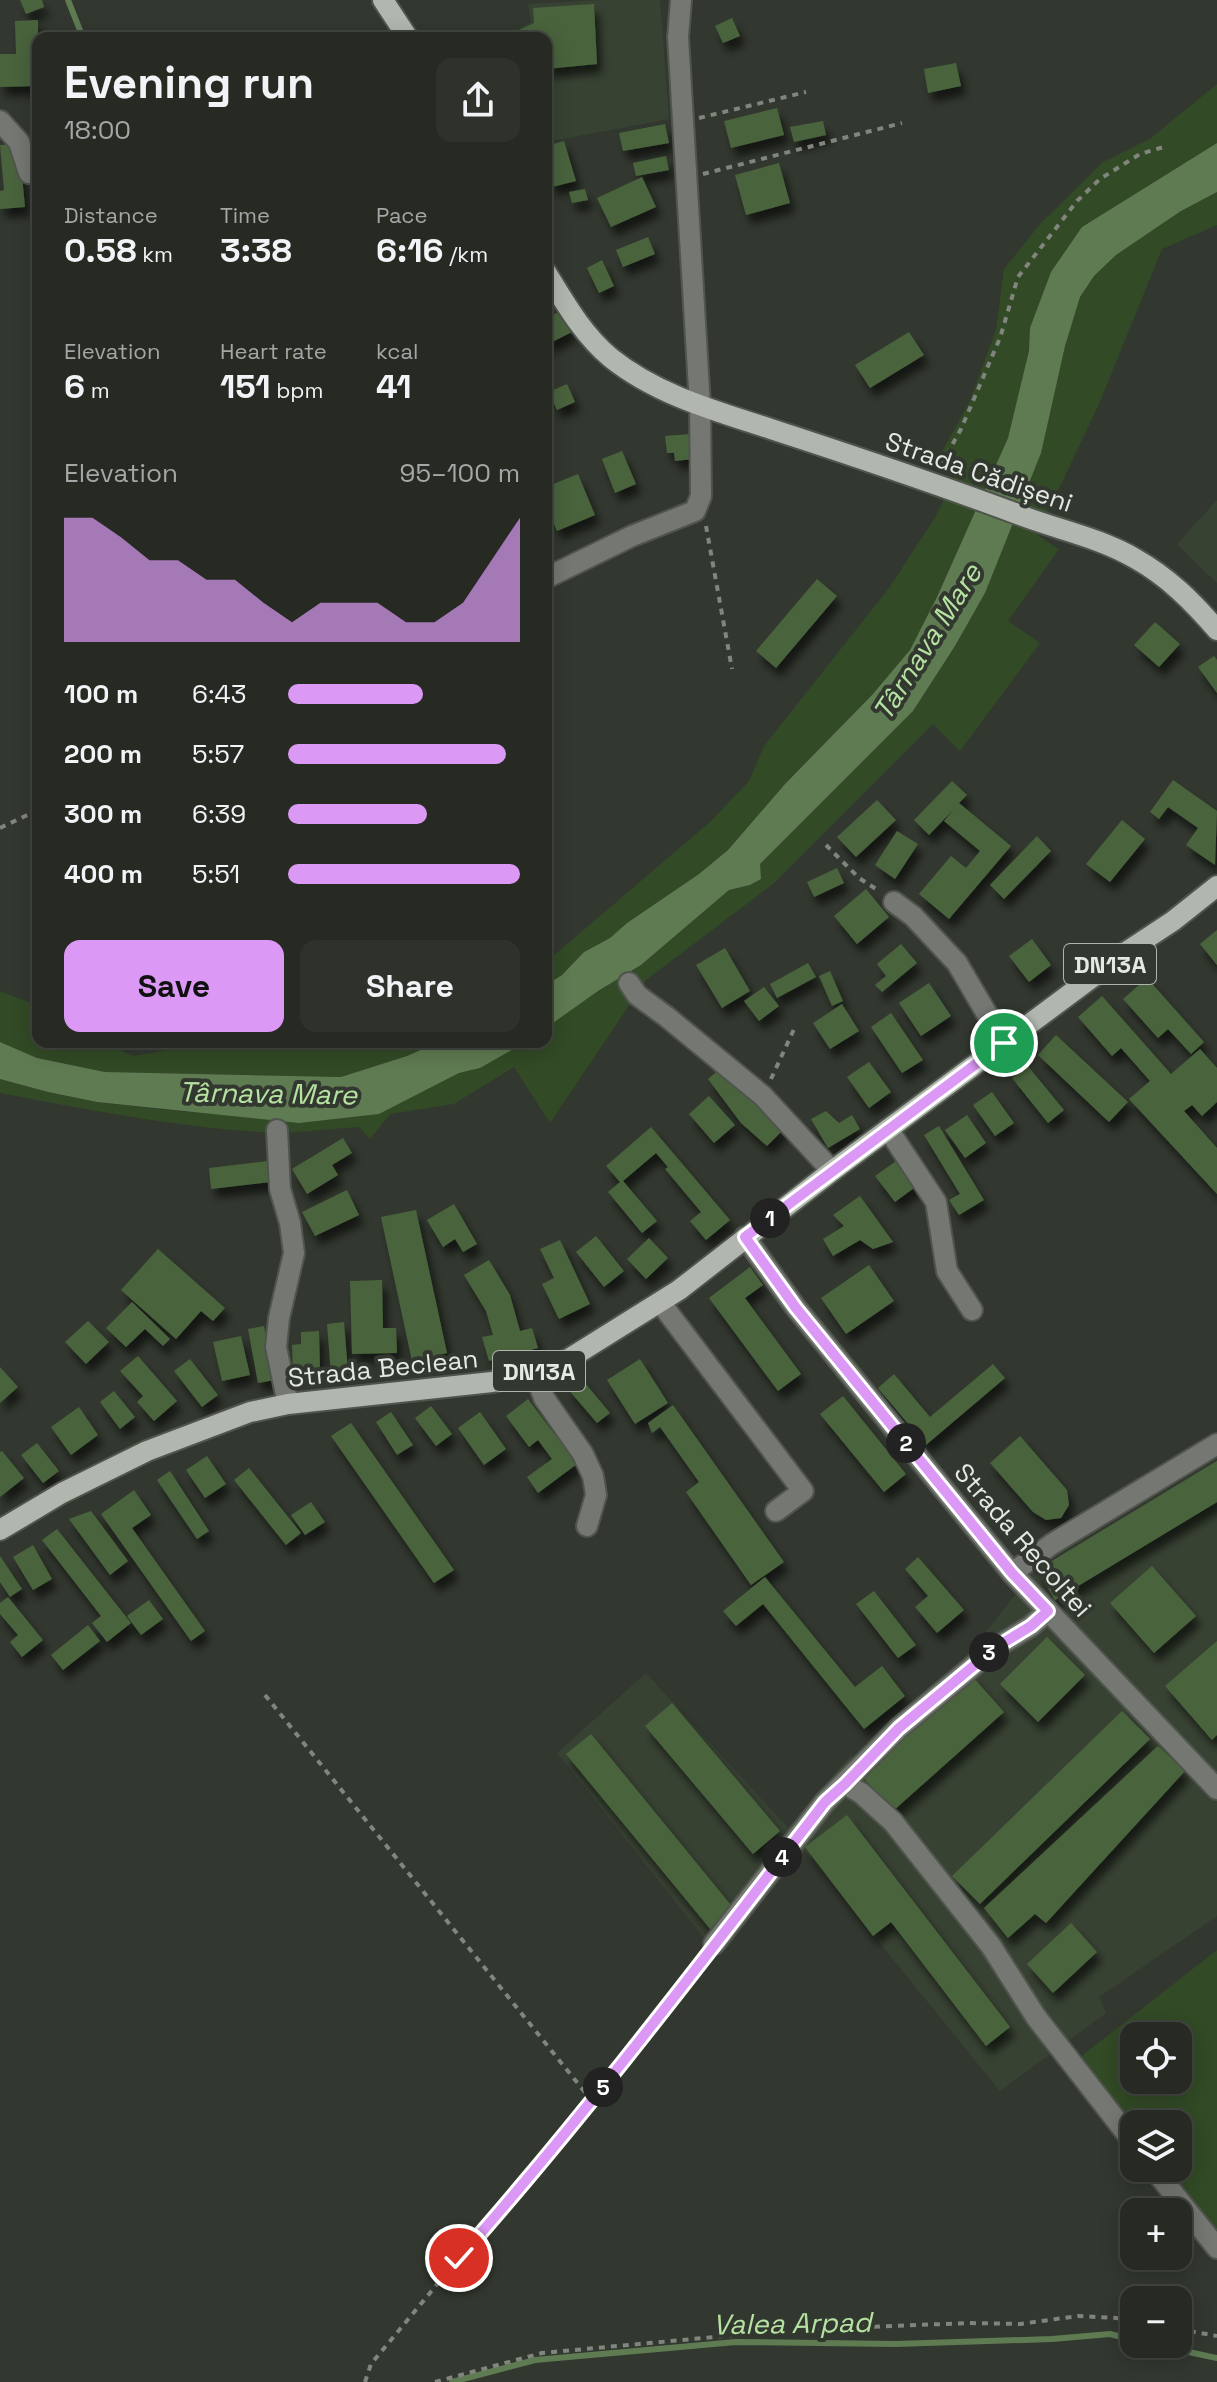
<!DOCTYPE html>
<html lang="en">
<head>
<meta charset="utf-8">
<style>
  body { margin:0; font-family:"Space Grotesk",sans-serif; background:#2e322b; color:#f1f3f6; height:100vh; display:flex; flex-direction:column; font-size:30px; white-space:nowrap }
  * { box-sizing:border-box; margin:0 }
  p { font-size:26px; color:#a4a7a6 }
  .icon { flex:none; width:44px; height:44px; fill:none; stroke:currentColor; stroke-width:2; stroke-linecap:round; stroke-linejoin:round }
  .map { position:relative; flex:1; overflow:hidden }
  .side { position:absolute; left:32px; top:32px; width:520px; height:1016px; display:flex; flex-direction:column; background:#262a23; border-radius:16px; box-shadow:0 4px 20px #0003,0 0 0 2px #424641 }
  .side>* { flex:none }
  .buttons { position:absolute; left:1120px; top:2022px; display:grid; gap:16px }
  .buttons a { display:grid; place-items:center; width:72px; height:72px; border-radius:16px; background:#262a23; box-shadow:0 4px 20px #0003,0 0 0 2px #424641; font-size:40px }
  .pin { position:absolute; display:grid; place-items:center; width:68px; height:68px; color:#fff; margin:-34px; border:4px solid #fff; border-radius:50%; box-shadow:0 2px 8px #0007 }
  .km { position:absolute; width:40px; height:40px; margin:-20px; border-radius:50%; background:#222; color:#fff; font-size:22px; line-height:40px; text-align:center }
  .round { display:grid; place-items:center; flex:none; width:84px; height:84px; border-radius:16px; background:#2e322b }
  .summary { display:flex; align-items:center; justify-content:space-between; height:136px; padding:0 32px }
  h1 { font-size:44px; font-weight:600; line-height:60px }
  .stats { display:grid; grid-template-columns:repeat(3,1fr); gap:12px; height:136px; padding:8px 32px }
  .stats div { display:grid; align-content:center }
  .stats b { font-size:34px; font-weight:600 }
  .stats small { font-size:22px; font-weight:400 }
  .stats p { font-size:22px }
  .chart { height:224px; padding:16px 32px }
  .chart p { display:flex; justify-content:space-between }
  .chart svg { width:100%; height:144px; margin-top:8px; fill:#db99f5; opacity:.7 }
  .action { display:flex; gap:16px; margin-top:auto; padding:16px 32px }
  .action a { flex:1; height:92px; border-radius:16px; background:#db99f5; color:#111; font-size:32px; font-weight:600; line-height:92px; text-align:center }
  .action a+a { background:#2e322b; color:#f1f3f6 }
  ul { padding:0 32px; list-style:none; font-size:26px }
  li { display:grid; grid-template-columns:128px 96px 1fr; align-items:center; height:60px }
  li i { height:20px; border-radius:10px; background:#db99f5 }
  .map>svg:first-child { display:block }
</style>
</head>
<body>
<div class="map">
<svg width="1217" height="2382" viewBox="0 0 1217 2382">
  <defs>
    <filter id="shadow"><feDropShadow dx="5" dy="9" stdDeviation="4" flood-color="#0009"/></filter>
  </defs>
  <rect width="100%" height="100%" fill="#32382f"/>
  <g fill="#384233">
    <path d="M602,0h58l9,119 -123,23v-104h-43l28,-16 -3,-18z"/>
    <path d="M1217,500v83l-40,-39z"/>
    <path d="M1217,1460v456l-118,81 7,16 -106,78 -195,-240 -97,92 -151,-190 89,-80 142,155 63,-73 18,26 164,-209z"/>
  </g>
  <g fill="#324a26" fill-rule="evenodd">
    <path d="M1217,84v59l-135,84 -52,101v23l-22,87 -71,159 -27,53 -38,45 -87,89 -57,66 -29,24 -72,49 -17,15 -26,14 -22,23 -16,10v-23l164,-140 39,-41 15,-35 125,-158 47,-72 22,-47 -22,-7 33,-59 27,-73 8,-61 36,-45 63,-62 48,-24z"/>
    <path d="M1217,192v33l-55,24 -63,155 -62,131 22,14 -51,72 32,22 -80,108 -27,-27 -160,160 -127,96 -96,143 -36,-56 -60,37 -64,10 -20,25 -11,-12c-32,2 -66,7 -98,5 -88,-5 -175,-23 -261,-39v-14l48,13 49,10 90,10 192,2 80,-41 21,-5 46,-26h20v-14l52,-37 43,-26 88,-75 21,-5 10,-21 153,-153 42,-65 30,-53 95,-296 14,-21 22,-21 65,-44z"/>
    <path d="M0,991l38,15v36h65l30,14 82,-14h224l-32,14 -66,21 -236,-5 -68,-14 -37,-16z"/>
    <path d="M1217,1950v283l-53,-65h14v-44h-44v7l-55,-73zM1134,2036h44v44h-44z"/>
  </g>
  <g fill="#5f7b52">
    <path d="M1217,143v49l-36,19 -65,44 -22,21 -14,21 -15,49 -24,107 -56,140 -30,53 -42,65 -153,153 1,15 -11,6 -21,5 -88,75 -43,26 -52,37v-43l16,-10 22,-23 26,-14 17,-15 72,-49 29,-24 57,-66 87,-89 38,-45 27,-53 71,-159 21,-87 1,-23 21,-56 31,-45z"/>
    <path d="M0,1042l37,16 68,14 236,5 66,-21 32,-14h87l-46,26 -21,5 -80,41 -80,9 -202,-21 -49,-10 -48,-13z"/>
  </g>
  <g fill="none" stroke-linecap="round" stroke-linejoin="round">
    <g stroke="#5f7b52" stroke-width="6">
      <path d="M68,0l15,38"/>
      <path d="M1151,2344l66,14"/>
      <path d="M452,2382l83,-22 201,-18 160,2 156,-5 58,-5 24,6"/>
    </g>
  </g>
  <g fill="#4a643d" filter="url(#shadow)">
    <path d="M20,0h22l2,7 -18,7z"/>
    <path d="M594,4l3,60 -51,5v-31h-43l31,-15 -1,-15z"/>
    <path d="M732,18l8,18 -17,7 -8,-17z"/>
    <path d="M38,20v66l-38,1v-33h16l-1,-33z"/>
    <path d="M956,63l5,23 -33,7 -4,-24z"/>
    <path d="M777,108l7,27 -53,13 -7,-27z"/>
    <path d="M823,121l3,14 -32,7 -4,-15z"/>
    <path d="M665,124l4,19 -46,8 -4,-18z"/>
    <path d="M564,141l12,40 -24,6 -6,-18v-23z"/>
    <path d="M19,144l6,63 -25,2v-18l4,-1 -4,-45z"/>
    <path d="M666,156l3,14 -33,6 -3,-13z"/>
    <path d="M779,163l11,40 -44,12 -11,-40z"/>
    <path d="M642,177l14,30 -45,20 -14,-29z"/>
    <path d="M585,189l3,11 -16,3 -3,-11z"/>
    <path d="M648,237l7,17 -32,13 -7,-17z"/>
    <path d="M602,260l12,26 -15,7 -12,-25z"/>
    <path d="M561,311l11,21 -26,13v-27z"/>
    <path d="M909,332l15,23 -54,33 -15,-23z"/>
    <path d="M567,384l8,18 -18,8 -8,-18z"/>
    <path d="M691,434l3,25 -19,2 -1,-8h-7l-2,-17z"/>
    <path d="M622,451l14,33 -21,9 -13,-34z"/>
    <path d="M578,474l17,41 -38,16 -11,-25v-19z"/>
    <path d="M817,579l20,17 -61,72 -20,-17z"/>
    <path d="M1155,622l25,22 -21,23 -25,-22z"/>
    <path d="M1214,656l3,4v33l-19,-26z"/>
    <path d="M1173,780l44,31 -2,54 -29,-20 12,-17 -30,-21 -9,12 -9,-7z"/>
    <path d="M952,781l15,14 -8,8 52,43 -62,73 -30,-25 32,-38 15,12 14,-17 -36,-30 10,-12 -25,26 -15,-15z"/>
    <path d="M877,800l19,20 -40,37 -19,-20z"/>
    <path d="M1122,820l23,19 -35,43 -24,-18z"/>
    <path d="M897,831l21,13 -23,35 -20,-14z"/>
    <path d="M1037,836l14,15 -47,48 -14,-14z"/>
    <path d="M837,868l7,15 -30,14 -7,-15z"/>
    <path d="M866,889l23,28 -32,27 -23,-28z"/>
    <path d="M1217,930v35l-17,-21z"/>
    <path d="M1032,939l19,26 -22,17 -20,-26z"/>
    <path d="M901,944l16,19 -35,29 -7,-7 11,-9 -9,-12z"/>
    <path d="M725,948l25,43 -28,17 -26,-43z"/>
    <path d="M808,963l8,14 -39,21 -7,-14z"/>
    <path d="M830,971l13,30 -11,5 -13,-30z"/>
    <path d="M1147,978l57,64 -13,12 -23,-25 -10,9 -35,-39z"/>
    <path d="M929,983l22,33 -30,20 -22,-33z"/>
    <path d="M764,987l15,19 -20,15 -15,-20z"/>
    <path d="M1102,996l69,78 29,-25 17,19v34l-15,14 -10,-11 -8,6 33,37v46l-88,-95 21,-18 -29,-33 -9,8 -34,-39z"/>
    <path d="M842,1004l17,27 -29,18 -17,-26z"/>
    <path d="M891,1013l32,47 -21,13 -31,-46z"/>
    <path d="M1056,1035l72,67 -19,20 -71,-67z"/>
    <path d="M869,1062l22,30 -22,16 -22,-31z"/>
    <path d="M1027,1065l37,45 -16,13 -36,-45z"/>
    <path d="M721,1068l63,61 -17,17 -26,-23 -33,-44z"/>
    <path d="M992,1092l22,31 -19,13 -22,-31z"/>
    <path d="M709,1096l26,29 -21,18 -25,-29z"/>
    <path d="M826,1111l13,12 13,-8 8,14 -32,19 -17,-29z"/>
    <path d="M967,1115l19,28 -21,15 -20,-28z"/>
    <path d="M939,1126l45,74 -25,15 -10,-15 11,-6 -36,-59z"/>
    <path d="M651,1127l79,93 -24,20 -16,-19 11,-9 -36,-43 3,-2 -12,-14 -33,28 34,40 -15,12 -34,-41 12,-10 -14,-16z"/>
    <path d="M343,1138l9,15 -20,12 6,10 -31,19 -15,-25z"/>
    <path d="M899,1159l19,26 -23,17 -20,-26z"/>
    <path d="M268,1161l3,21 -60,7 -2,-21z"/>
    <path d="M347,1190l12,25 -44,21 -13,-24z"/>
    <path d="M860,1196l33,46 -20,7 -13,-9 -27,16 -10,-17 21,-13 -11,-11z"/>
    <path d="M454,1204l23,40 -14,8 -8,-13 -12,8 -16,-27z"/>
    <path d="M416,1210l31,143 -35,8 -31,-144z"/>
    <path d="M596,1236l28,35 -20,16 -28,-35z"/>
    <path d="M649,1238l19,20 -22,21 -19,-20z"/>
    <path d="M560,1240l30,64 -31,15 -17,-35 12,-6 -14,-29z"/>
    <path d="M158,1249l67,59 -12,13 -12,-10 -25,28 -55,-49z"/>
    <path d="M489,1260l21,35 10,36 12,-3 6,20 -49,13 -7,-24 11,-2 -7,-24 -22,-36z"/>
    <path d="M869,1265l25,36 -48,33 -25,-36z"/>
    <path d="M750,1267l13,18 -18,13 56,76 -23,17 -69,-93z"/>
    <path d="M382,1280l1,48h13l1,25 -45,1 -2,-73z"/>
    <path d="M132,1302l38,37 -7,7 -18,-17 -19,18 -20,-19z"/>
    <path d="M88,1321l21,21 -23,22 -21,-22z"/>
    <path d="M344,1322l4,50 -17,1 -4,-49z"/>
    <path d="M264,1326l11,54 -17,3 -10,-54z"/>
    <path d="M319,1331l1,39 -27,1 -1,-26 9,-1v-12z"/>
    <path d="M241,1336l9,39 -28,6 -9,-39z"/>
    <path d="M138,1356l39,45 -23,20 -17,-19 6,-6 -23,-25z"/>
    <path d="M190,1359l28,36 -16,12 -28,-36z"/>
    <path d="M640,1359l28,44 -33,21 -28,-44z"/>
    <path d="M993,1364l12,14 -79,67 -48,-57 16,-14 36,43z"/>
    <path d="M0,1367l18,20 -18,16z"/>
    <path d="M580,1377l30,36 -13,10 -30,-35z"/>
    <path d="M114,1391l21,26 -15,12 -20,-27z"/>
    <path d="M843,1396l63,78 -22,18 -64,-78z"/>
    <path d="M528,1399l49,65 -39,29 -11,-16 25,-18 -14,-19 -9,7 -23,-31z"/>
    <path d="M673,1405l111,157 -33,23 -65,-93 13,-10 -39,-55 -8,6 -4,-10z"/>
    <path d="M431,1406l21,28 -16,12 -21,-28z"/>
    <path d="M79,1407l19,28 -27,20 -20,-28z"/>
    <path d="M391,1412l22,33 -16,10 -21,-33z"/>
    <path d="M480,1412l26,37 -22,16 -26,-37z"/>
    <path d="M351,1423l103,147 -20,13 -103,-147z"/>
    <path d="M1020,1436l47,54 2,15 -8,13 -15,2 -13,-8 -43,-49z"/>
    <path d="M37,1443l22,28 -16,12 -22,-28z"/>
    <path d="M2,1451l22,27 -24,19v-45z"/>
    <path d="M207,1456l19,28 -21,14 -19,-28z"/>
    <path d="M1217,1461v41l-162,98 -18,-30z"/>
    <path d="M249,1468l52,65 -15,12 -52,-65z"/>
    <path d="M170,1471l39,60 -12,8 -40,-59z"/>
    <path d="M134,1490l17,25 -19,13 73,103 -14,10 -90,-127z"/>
    <path d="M311,1502l14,20 -20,13 -14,-20z"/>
    <path d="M91,1511l37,50 -18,14 -41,-56z"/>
    <path d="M57,1529l74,94 -24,19 -15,-19 9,-7 -59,-76z"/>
    <path d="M33,1545l19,34 -19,11 -20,-33z"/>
    <path d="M0,1556l22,33 -12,8 -10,-15z"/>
    <path d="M918,1557l46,53 -27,23 -22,-26 13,-11 -23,-27z"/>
    <path d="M1152,1566l44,50 -42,37 -44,-50z"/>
    <path d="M765,1577l90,110 27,-21 23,30 -41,33 -101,-125 -27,22 -13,-15z"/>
    <path d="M874,1591l42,54 -18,13 -42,-54z"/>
    <path d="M8,1597l35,43 -21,17 -12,-15 8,-7 -18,-21v-11z"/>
    <path d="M149,1600l14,19 -22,16 -14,-19z"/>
    <path d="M88,1625l12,16 -37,29 -12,-15z"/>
    <path d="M1047,1637l38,38 -47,47 -38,-38z"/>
    <path d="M1217,1641v94l-5,5 -47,-54z"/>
    <path d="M971,1675l33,37 -111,99 -33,-37z"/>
    <path d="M672,1703l108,128 -27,23 -108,-128z"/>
    <path d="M1122,1711l28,28 -170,165 -28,-28z"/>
    <path d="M591,1734l144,176 -24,20 -145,-176z"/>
    <path d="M1158,1746l27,25 -139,152 -11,-9 -27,24 -24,-30z"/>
    <path d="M847,1815l163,212 -24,19 -95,-124 -18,14 -68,-89z"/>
    <path d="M1071,1923l26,29 -44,41 -26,-29z"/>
  </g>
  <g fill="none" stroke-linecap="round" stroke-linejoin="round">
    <defs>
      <g id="minor">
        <path d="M0,121l19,21 10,31"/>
        <path d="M546,578l86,-42 63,-25 6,-15 -1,-90 -22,-369 3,-37"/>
        <path d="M894,902l19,14 44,47 47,80"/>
        <path d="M629,983l8,12 30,22 96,79 69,75"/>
        <path d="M888,1129l48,73 11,69 25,39"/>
        <path d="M277,1130l3,59 10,34 4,30 -15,65 -3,29 12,57"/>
        <path d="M745,1237l51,71 216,265 205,216"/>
        <path d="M660,1302l143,189 -27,20"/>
        <path d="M535,1372l9,26 39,56 10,22 3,19 -9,31"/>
        <path d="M1012,1573l40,-29 165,-100"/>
        <path d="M845,1784l16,9 32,29 98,124 45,71 98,126"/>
        <path d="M714,1944l111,-142 74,-74 96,-80 36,-22 17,-15"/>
        <path d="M1153,2168l64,80"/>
      </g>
      <g id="major">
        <path d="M383,0l25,38"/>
        <path d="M546,272c19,31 37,63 65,86 46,37 105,53 160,71 86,28 172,57 257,89 36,13 74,21 108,41 32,18 57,43 81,71"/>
        <path d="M0,1530l62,-37 85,-42 103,-39 38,-8 204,-22 43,-10 32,-12 112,-70 153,-119 297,-221 44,-29 44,-35"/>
      </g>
    </defs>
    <use href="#minor" stroke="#4f544c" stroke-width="24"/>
    <use href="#major" stroke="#4f544c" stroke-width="24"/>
    <g stroke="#80857d" stroke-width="4" stroke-dasharray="6 6" stroke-linecap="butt">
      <path d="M699,118l107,-26"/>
      <path d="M703,174l199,-51"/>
      <path d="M941,465l20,-36 39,-91 18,-61 59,-76 23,-22 40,-25 27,-8"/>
      <path d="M706,526l26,143"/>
      <path d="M0,828l38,-18"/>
      <path d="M826,845l33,33 20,13"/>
      <path d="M771,1079l24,-52"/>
      <path d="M265,1695l327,406"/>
      <path d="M1178,2329l39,7"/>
      <path d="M365,2382l6,-18 88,-106 69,-78 176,-223"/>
      <path d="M435,2382l107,-29 248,-23 179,-7 51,1 58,-8 38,2 18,3"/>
    </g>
    <use href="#minor" stroke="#747772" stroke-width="20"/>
    <use href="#major" stroke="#b1b7ae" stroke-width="20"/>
  </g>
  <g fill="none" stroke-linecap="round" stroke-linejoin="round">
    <defs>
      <path id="route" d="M459,2258c129,-146 247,-302 366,-456l20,-18 54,-56 96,-80 36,-22 17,-15 -36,-38 -216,-265 -51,-71 259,-194"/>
    </defs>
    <use href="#route" stroke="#fff" stroke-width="16"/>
    <use href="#route" stroke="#db99f5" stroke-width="10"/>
  </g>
  <g text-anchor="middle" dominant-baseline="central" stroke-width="8" stroke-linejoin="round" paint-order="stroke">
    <g fill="#32382f" stroke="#afb4ad" stroke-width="2">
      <rect x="1064" y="944" width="92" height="40" rx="6"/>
      <rect x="493" y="1351" width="92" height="40" rx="6"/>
    </g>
    <g font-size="24" font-weight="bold" fill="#e5e9e3">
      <text x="1110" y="964">DN13A</text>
      <text x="539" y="1371">DN13A</text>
    </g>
    <g font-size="26" fill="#e5e9e3" stroke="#32382f">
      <text transform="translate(979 472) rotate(19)">Strada Cădișeni</text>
      <text transform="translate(383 1368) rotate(-6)">Strada Beclean</text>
      <text transform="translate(1023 1540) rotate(49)">Strada Recoltei</text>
    </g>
    <g font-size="28" font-style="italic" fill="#b6e2a1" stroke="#32382f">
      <text transform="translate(927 642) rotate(-58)">Târnava Mare</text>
      <text transform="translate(268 1093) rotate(1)">Târnava Mare</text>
      <text transform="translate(792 2323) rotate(-1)">Valea Arpad</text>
    </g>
  </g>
</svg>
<div class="buttons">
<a><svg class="icon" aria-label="locate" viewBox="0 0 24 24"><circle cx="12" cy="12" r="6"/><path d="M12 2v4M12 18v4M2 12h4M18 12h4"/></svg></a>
<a><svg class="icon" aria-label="layers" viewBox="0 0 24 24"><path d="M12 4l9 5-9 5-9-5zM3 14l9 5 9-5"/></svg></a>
<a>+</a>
<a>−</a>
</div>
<div class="pin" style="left:1004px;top:1043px;background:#1e9e55"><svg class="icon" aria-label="arrive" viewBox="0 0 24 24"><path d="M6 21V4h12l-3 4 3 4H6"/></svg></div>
<div class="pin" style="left:459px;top:2258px;background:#d93025"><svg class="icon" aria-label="check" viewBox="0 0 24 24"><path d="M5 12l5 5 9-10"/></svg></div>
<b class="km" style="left:770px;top:1218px">1</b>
<b class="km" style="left:906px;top:1443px">2</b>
<b class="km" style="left:989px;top:1652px">3</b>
<b class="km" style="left:782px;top:1857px">4</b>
<b class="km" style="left:603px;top:2087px">5</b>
<section class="side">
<div class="summary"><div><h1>Evening run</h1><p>18:00</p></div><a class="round"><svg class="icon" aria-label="share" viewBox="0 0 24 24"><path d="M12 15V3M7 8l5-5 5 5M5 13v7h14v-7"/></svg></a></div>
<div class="stats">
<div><p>Distance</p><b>0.58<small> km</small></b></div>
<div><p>Time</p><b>3:38</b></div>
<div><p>Pace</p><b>6:16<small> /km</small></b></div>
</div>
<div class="stats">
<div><p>Elevation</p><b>6<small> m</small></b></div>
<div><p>Heart rate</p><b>151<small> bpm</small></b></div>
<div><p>kcal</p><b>41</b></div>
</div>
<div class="chart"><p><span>Elevation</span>95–100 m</p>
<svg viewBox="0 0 160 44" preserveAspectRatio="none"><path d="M0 44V6L10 6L20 12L30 19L40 19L50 25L60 25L70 32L80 38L90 32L100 32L110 32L120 38L130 38L140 32L150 19L160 6V44z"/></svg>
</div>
<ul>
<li><b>100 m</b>6:43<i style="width:58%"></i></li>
<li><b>200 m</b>5:57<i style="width:94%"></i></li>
<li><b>300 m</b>6:39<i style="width:60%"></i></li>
<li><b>400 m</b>5:51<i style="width:100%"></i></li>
</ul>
<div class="action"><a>Save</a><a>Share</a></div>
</section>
</div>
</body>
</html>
